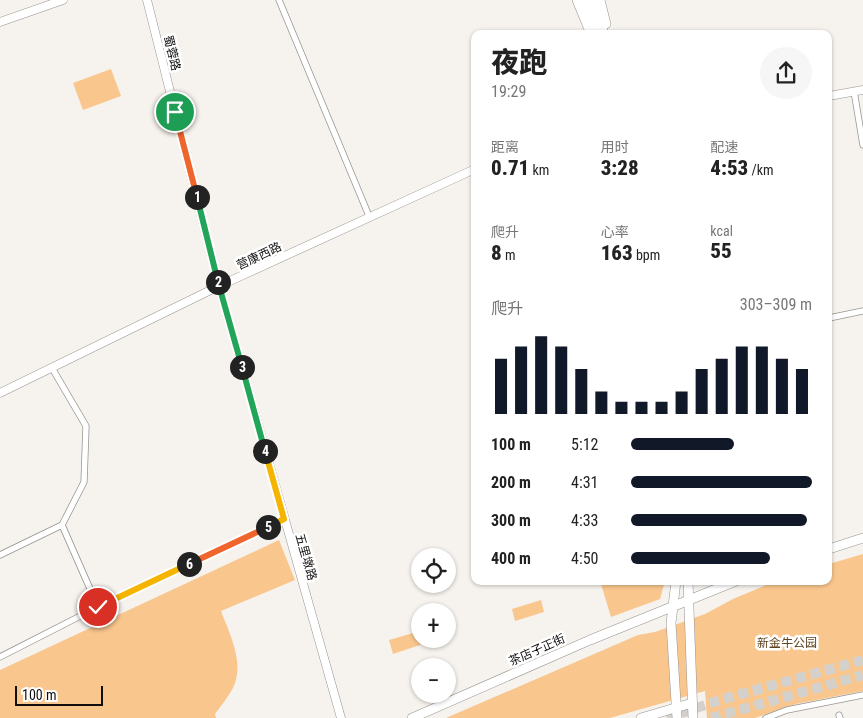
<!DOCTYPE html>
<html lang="zh">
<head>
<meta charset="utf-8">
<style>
  body { margin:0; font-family:"Roboto Condensed","Noto Sans SC",sans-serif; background:#f6f6f6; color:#222; height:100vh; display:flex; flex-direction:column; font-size:19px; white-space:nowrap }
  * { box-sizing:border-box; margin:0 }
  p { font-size:16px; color:#767676 }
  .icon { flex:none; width:28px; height:28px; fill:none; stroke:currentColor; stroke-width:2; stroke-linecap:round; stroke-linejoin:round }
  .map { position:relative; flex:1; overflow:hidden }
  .side { position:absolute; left:471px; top:30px; width:361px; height:555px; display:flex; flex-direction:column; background:#fff; border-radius:10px; box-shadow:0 1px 4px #0004 }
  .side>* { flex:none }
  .tools { position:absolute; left:411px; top:548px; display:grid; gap:10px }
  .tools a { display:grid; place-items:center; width:45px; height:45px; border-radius:50%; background:#fff; box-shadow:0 1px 4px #0004; font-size:25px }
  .scale { position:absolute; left:15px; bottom:12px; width:88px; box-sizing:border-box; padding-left:5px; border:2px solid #110f0e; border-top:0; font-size:14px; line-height:18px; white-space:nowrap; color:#110f0e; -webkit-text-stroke:4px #fff; paint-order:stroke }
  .pin { position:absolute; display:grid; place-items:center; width:42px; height:42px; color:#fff; margin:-21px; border:2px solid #fff; border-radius:50%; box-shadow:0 1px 5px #0007 }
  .km { position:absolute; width:25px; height:25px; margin:-12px; border-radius:50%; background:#222; color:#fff; font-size:14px; line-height:25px; text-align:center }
  .round { display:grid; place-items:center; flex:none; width:52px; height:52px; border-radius:26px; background:#f6f6f6 }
  .head { display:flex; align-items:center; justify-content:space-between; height:85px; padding:0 20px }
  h1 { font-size:28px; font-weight:800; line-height:38px }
  .figures { display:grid; grid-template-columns:repeat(3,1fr); gap:8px; height:85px; padding:5px 20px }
  .figures div { display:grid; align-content:center }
  .figures b { font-size:21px; font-weight:800 }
  .figures small { font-size:14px; font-weight:400 }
  .figures p { font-size:14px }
  .chart { height:140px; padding:10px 20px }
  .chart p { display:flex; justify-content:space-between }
  .chart svg { width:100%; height:90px; margin-top:5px; stroke:#111827; stroke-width:6 }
  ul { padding:0 20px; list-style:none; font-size:16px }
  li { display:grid; grid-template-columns:80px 60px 1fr; align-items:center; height:38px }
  li i { height:12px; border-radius:6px; background:#111827 }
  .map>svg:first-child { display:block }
</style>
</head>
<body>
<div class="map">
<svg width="863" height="718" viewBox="0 0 863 718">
  <rect width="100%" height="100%" fill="#f6f2ed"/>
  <g fill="#f9c78e">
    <path d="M111,69l10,27 -38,14 -10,-27z"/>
    <path d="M279,540l16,40 -74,31c9,24 24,52 12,77 -5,9 -12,18 -18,26l1,4h-216v-48z"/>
    <path d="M863,554v137l-67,13 -41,14h-48l-2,-27 -95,27h-164l192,-83 17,-3 50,-18 28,-15 43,-18h53v-17z"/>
    <path d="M600,581h65l-5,18 -49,18z"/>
    <path d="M541,600l3,12 -29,9 -3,-12z"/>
    <path d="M420,631v8h4l2,4 -33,11 -4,-14z"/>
  </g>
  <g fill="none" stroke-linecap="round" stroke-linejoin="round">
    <g stroke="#d4d0cc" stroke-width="10" stroke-dasharray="10 5" stroke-linecap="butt">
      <path d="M667,718l53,-18 143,-40"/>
      <path d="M711,718l152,-43"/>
    </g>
    <defs>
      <g id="minor">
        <path d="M279,0l90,216"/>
        <path d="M854,91l9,54"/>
        <path d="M829,318l34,-7"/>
        <path d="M62,525l36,82"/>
        <path d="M0,555l62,-30 22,-43 2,-56 -34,-58"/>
        <path d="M0,657l98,-50 186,-88"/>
        <path d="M839,715l1,3"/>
        <path d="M766,718l21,-8 76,-15"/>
      </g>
      <g id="tertiary">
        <path d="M147,0l72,286 122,432"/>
        <path d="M0,22l63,-22"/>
        <path d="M829,96l34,-6"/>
        <path d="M0,393l219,-107 256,-117"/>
      </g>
      <g id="secondary">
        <path d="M829,549l34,-11"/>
        <path d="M412,718l178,-78 146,-59"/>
        <path d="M641,718l51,-15"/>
      </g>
      <g id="primary">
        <path d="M577,0l14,34"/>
        <path d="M586,0l10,34"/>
        <path d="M593,0l11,34"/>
        <path d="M600,0l6,24"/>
        <path d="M676,581l-5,42 6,95"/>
        <path d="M688,581l5,137"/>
      </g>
    </defs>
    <use href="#minor" stroke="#989490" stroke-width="7"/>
    <use href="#tertiary" stroke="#989490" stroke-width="9"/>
    <use href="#secondary" stroke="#989490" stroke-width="10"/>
    <use href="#primary" stroke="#989490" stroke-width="10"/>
    <use href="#minor" stroke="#fff" stroke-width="5.5"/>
    <use href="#tertiary" stroke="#fff" stroke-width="8"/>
    <use href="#secondary" stroke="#fff" stroke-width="9"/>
    <use href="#primary" stroke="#fff" stroke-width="9"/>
  </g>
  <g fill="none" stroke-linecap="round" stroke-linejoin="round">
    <defs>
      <path id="split-1" d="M175,112l22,85"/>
      <path id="split-2" d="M197,197l21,85"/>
      <path id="split-3" d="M218,282l24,85"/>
      <path id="split-4" d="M242,367l23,84"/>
      <path id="split-5" d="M265,451l19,68 -16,8"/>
      <path id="split-6" d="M189,564l79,-37"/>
      <path id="split-7" d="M98,607l91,-43"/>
    </defs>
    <use href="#split-1" stroke="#fff" stroke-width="10"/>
    <use href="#split-2" stroke="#fff" stroke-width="10"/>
    <use href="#split-3" stroke="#fff" stroke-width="10"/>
    <use href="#split-4" stroke="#fff" stroke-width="10"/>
    <use href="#split-5" stroke="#fff" stroke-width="10"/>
    <use href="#split-6" stroke="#fff" stroke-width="10"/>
    <use href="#split-7" stroke="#fff" stroke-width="10"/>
    <use href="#split-1" stroke="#f0652b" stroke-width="6"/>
    <use href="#split-2" stroke="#22a559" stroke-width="6"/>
    <use href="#split-3" stroke="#22a559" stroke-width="6"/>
    <use href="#split-4" stroke="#22a559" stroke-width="6"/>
    <use href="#split-5" stroke="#f5b400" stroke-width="6"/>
    <use href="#split-6" stroke="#f0652b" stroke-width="6"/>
    <use href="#split-7" stroke="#f5b400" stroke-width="6"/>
  </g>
  <g text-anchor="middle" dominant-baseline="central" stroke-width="5" stroke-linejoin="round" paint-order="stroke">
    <g font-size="12" fill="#110f0e" stroke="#fff">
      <text transform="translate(172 53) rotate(76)">蜀蓉路</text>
      <text transform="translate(259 256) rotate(-25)">营康西路</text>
      <text transform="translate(306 557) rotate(74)">五里墩路</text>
      <text transform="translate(537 650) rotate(-24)">茶店子正街</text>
    </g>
    <g font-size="12" fill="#604420" stroke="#fff">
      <text x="787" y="643">新金牛公园</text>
    </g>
  </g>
</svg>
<div class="tools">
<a><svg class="icon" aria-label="locate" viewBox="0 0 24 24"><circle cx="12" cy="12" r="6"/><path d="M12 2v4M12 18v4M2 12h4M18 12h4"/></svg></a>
<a>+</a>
<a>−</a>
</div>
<div class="scale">100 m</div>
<div class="pin" style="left:175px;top:112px;background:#1e9e55"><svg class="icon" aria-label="arrive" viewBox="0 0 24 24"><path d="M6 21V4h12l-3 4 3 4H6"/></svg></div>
<div class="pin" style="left:98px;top:607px;background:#d93025"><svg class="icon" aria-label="check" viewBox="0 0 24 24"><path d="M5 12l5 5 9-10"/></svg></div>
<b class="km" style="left:197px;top:197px">1</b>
<b class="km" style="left:218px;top:282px">2</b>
<b class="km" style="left:242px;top:367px">3</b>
<b class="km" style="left:265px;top:451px">4</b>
<b class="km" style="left:268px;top:527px">5</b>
<b class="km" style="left:189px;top:564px">6</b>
<section class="side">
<div class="head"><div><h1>夜跑</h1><p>19:29</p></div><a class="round"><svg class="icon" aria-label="share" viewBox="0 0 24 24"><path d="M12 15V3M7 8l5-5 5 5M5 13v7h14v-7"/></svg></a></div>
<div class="figures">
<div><p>距离</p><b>0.71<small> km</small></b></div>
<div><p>用时</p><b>3:28</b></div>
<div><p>配速</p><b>4:53<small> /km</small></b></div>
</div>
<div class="figures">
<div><p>爬升</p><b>8<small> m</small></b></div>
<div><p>心率</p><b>163<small> bpm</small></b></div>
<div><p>kcal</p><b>55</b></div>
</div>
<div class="chart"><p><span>爬升</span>303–309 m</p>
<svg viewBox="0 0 160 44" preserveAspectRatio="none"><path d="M5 44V17M15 44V11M25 44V6M35 44V11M45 44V22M55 44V33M65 44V38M75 44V38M85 44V38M95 44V33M105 44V22M115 44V17M125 44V11M135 44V11M145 44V17M155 44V22"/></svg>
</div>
<ul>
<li><b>100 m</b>5:12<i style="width:57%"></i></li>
<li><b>200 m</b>4:31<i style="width:100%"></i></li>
<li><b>300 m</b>4:33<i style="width:97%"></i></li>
<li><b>400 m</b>4:50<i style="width:77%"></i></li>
</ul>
</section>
</div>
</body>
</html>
